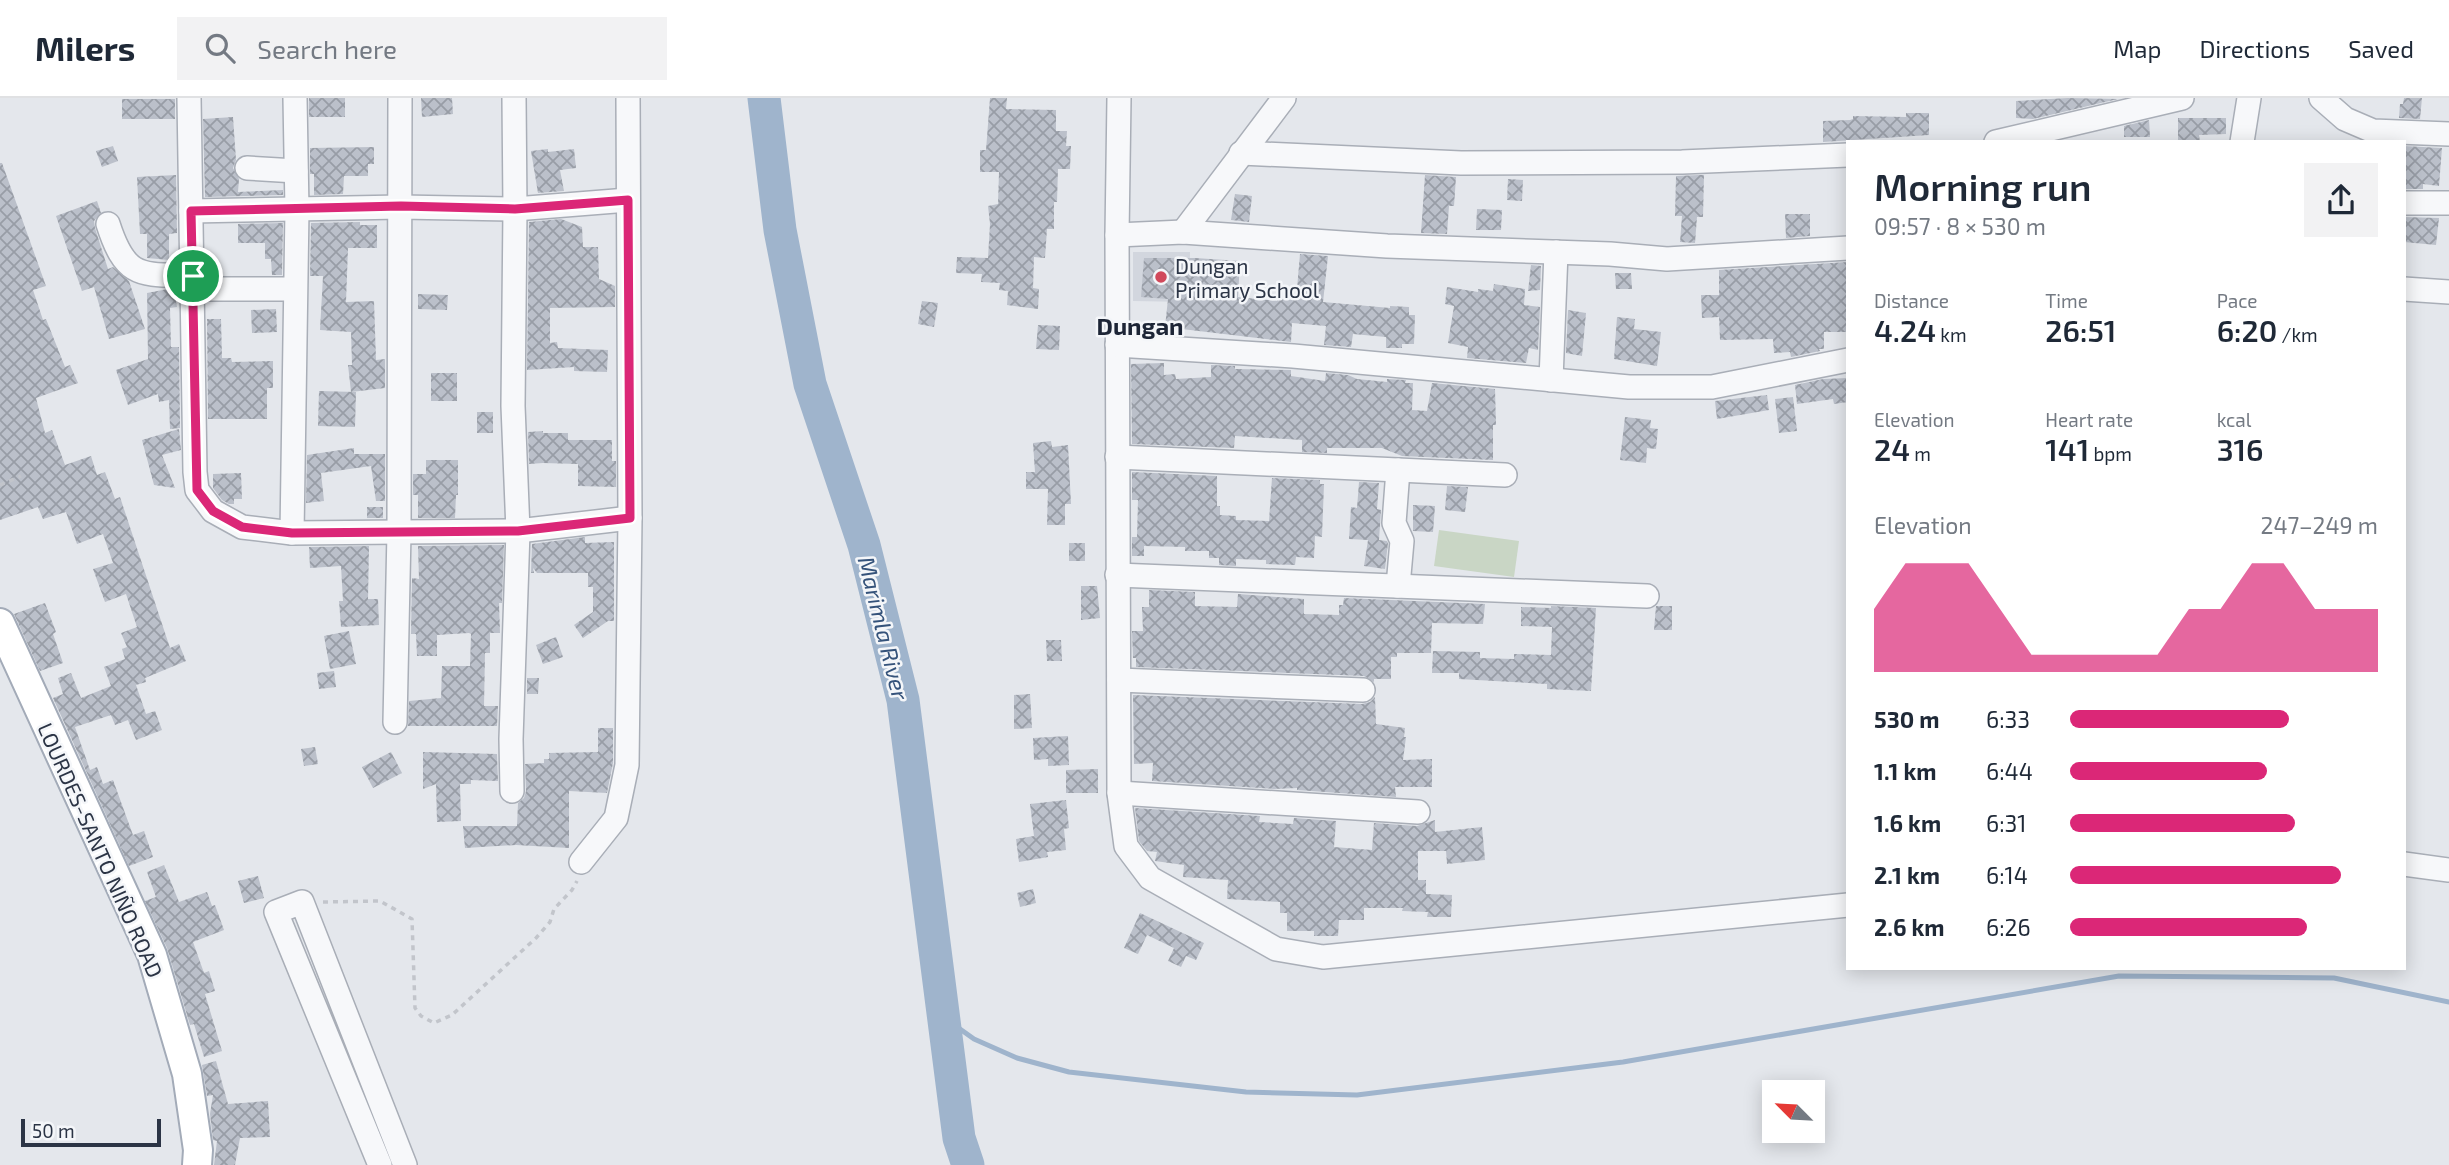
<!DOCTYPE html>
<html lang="en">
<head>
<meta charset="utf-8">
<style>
  body { margin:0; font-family:"Exo 2",sans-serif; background:#f2f2f3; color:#1f2937; height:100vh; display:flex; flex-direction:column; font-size:26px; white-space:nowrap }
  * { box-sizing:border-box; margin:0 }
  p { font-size:23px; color:#747a83 }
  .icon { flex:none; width:38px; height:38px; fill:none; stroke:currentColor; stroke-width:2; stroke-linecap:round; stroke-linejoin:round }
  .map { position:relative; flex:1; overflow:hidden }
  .panel { position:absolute; left:1846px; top:42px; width:560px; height:830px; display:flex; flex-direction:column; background:#fff; border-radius:0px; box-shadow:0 4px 18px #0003 }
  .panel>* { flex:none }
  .needle { width:46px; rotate:294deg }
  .tools { position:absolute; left:1762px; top:982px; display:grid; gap:14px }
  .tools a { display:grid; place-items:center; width:63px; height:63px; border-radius:0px; background:#fff; box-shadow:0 4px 18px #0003; font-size:35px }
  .scale { position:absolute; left:21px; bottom:18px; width:140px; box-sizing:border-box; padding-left:7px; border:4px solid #2b3445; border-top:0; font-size:19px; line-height:24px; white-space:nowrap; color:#2b3445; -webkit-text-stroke:5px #f4f6f9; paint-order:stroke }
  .pin { position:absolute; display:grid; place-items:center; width:60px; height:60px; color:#fff; margin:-30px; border:4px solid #fff; border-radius:50%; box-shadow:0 2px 7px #0007 }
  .round { display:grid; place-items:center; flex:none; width:74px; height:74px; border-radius:0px; background:#f2f2f3 }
  .head { display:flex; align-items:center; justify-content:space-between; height:119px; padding:0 28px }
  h1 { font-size:38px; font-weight:600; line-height:52px }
  .stats { display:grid; grid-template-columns:repeat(3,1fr); gap:10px; height:119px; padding:7px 28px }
  .stats div { display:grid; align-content:center }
  .stats b { font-size:30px; font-weight:600 }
  .stats small { font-size:19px; font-weight:400 }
  .stats p { font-size:19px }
  .chart { height:196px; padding:14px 28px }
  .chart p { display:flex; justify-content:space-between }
  .chart svg { width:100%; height:126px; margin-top:7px; fill:#db2777; opacity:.7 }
  ul { padding:0 28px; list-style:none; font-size:23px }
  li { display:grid; grid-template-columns:112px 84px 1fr; align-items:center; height:52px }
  li i { height:18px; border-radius:9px; background:#db2777 }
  header { display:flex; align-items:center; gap:42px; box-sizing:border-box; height:98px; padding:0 35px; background:#fff; border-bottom:2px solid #e0e1e3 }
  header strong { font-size:33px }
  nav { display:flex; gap:38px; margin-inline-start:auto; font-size:24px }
  .search { width:490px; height:63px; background:#f2f2f3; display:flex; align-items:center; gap:18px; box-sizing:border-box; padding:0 24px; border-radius:0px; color:#747a83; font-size:26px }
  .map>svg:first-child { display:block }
</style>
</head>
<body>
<header>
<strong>Milers</strong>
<div class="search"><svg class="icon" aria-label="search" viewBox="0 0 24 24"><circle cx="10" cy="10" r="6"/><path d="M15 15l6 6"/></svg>Search here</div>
<nav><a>Map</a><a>Directions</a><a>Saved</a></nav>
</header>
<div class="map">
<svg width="2449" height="1067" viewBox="0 0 2449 1067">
  <defs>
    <pattern id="building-cross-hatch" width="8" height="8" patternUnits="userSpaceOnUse" patternTransform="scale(1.75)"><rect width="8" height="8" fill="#bbc0ca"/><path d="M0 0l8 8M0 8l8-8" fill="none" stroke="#989da6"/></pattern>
  </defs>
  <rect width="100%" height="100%" fill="#e4e7ec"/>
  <path fill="#d2d6de" d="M1133,154h57l-1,50 -56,-1z"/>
  <path fill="#c9d6c5" d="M1439,432l80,11 -5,36 -80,-11z"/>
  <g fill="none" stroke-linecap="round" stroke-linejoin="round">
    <path stroke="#9fb4cc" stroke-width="5" d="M943,919l31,22 43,19 52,14 177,20 111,3 266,-33 496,-86 215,2 115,24"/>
    <path stroke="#9fb4cc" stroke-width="33" d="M764,0l16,132 30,154 54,161 39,155 56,438 9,27"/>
  </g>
  <g fill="url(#building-cross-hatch)">
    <rect x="309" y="0" width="36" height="19"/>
    <path d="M421,0h31l1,16 -31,3z"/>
    <path d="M990,0h17l-1,11 50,1v21h11l-1,15h5l-1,23h-12l-1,33h-3v27h-7l-2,29 -11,-1 -1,31 6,1 -1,20 -31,-4 1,-14 -9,-1 1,-7 -19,-1 1,-8 -26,-1 1,-16 31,1 2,-34 -2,-18 10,-2 1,-32h-19v-22h6z"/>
    <path d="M2068,0l50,1 -85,20 -17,-1v-17z"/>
    <path d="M2404,0h18l-2,21 -21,-1 1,-14h3z"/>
    <rect x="122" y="1" width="53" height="20"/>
    <path d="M1906,15h23v22l-106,7v-21l27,-1 3,-1v-3l53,1z"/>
    <path d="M233,19l3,43 -3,8 6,11 -1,13 45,-2v5l-78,2 -2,-78z"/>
    <path d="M2178,20h48v16l-27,1 1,7h-22z"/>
    <path d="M2149,22l1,17h-26v-11z"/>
    <path d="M113,48l5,15 -16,6 -6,-16z"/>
    <path d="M2404,48l38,2 -3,38 -16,-2v5h-19z"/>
    <path d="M374,49v17h-6v12h-24l-1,18 -29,1v-21h-4v-26z"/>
    <path d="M548,51v3l26,-3 2,19 -16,2 4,21 -26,2 -7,-42z"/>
    <path d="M0,65h2l44,123 -13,4 10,30 3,-1 19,48 5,-2 8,18 -42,15 9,35 7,-3 13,35 26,-9 6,19 8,-3 10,27 5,-2 50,151 9,-4 7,17 -41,17 1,4 -10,3 10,29 9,-3 7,19 -26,10 -8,-20 -13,5 -4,-10 -36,12 15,43 7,-3 6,17 10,-4 20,55 11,-4 9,26 -24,9 -76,-168 10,-4 -5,-16 13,-5 10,25 30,-12 -7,-19 21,-8 -3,-10 5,-2 -6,-14 16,-6 -11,-33 -21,8 -12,-33 20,-6 -10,-29 -26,10 -11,-32 -23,7 -5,-12 -38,13z"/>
    <path d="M176,77l1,58 -8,1v26l-22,-2v-24h-7l-3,-57z"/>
    <path d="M1425,77l31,2 -2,29h-5l-2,28 -26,-1z"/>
    <path d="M1699,77h5l-1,42h-6l-2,26 -15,-1 2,-26h-7l1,-40z"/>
    <path d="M1508,81l15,1 -1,21 -15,-1z"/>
    <path d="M1235,96l17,2 -3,26 -18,-2z"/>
    <path d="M97,103l4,12 -7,8 1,7 13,41 5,-2 16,14 16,48 -36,10 -15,-52 -12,4 -26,-75z"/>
    <path d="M1477,111l25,1 -1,20h-25z"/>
    <path d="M1785,116h25v22l-24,2z"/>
    <path d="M2404,119l35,1 -3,27 -32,-3z"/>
    <path d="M561,121l21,8 1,20h15l1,32 16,7v21l-65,1v35l7,-1 1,6 50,2 -1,22 -33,-1v-4l-47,3 2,-148z"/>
    <path d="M360,124v3h17v23h-29l-2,54 28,-1 2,59 9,-1v29l-34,4 -3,-27h4l-1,-33 -31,-2 3,-54h-13l1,-53z"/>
    <path d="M283,125l-1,52h-10l-1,-16h-6v-16h-27v-19z"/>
    <path d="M1300,156l28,2 -5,46 67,6v-2l19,1v8h6l-1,29h-12v4h-16v-11l-33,-3 -2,13 -27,-2 2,-19 -34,-3 -1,19 -126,-15 3,-28 -27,-2 3,-39h51l45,3 -2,36 39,4 1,-2 18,1z"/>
    <path d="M1848,164v70h-24v17h-5l1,2 -29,6 -1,-5 -16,1 -1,-14 -53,1 -1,-23 -17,1 -1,-23h18v-25z"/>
    <path d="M1531,167l10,1 -1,24 -12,1z"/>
    <path d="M1615,175h16l1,16h-16z"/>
    <path d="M1494,186l31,5 -1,16 16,2 -2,43 -9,-2 -3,15 -59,-5 1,-11 -20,-4 6,-37 -9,-2 2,-17 31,5v-3l15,2z"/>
    <path d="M168,191h6l3,18 -7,1 1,39h8l1,81 -10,1 -1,-29 -10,2 -1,-8 -30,11 -12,-35 32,-11 -1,-66z"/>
    <path d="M418,196l30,1 -1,15 -29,-1z"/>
    <path d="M922,203l16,2 -4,24 -16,-3z"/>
    <path d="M276,211l1,23 -25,1 -1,-23z"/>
    <path d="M1568,212l18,3 -4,43 -16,-3z"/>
    <path d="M1617,219l18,2 -1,10 27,3 -4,34 -43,-7z"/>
    <path d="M207,221h14l1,39h9l1,4 41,-1v27h-6v31h-59z"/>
    <path d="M1038,227l22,1 -1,24 -23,-1z"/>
    <path d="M1164,265v12l11,-1 1,5 35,-2v-12l24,1v3l56,1v6l34,5 1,-8 22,2 9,4 30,3v-3l19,1 -1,3h8l-1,27 15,1 5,-28 63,6 1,36h-3v35l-91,-4 -20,-8h-55v5l-25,-1v-12l-67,-4 -1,12 -102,-4 -1,-80z"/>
    <rect x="431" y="275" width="26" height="28"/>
    <path d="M1848,280v24l-14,2 -1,-5 -36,5 -2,-19 28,-6z"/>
    <path d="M319,293l37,1 -1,35 -37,-1z"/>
    <path d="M1767,297l2,15 -52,9 -2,-18z"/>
    <path d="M1793,299l4,34 -18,2 -4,-34z"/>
    <rect x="477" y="314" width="16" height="21"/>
    <path d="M1625,319l26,3 -1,8 8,1 -2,20 -9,-1 -1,15 -26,-3z"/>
    <path d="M179,331l2,21 -19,5 13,33 -21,-3 -12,-45z"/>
    <path d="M543,333v2h25v7h44v21h4v26l-38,-1v-22l-35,-1 -14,1 -1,-32z"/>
    <path d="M1051,343l1,6 16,-2 3,59h-6v21h-18l1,-36h-22v-17h9l-2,-29z"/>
    <path d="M354,350v6h31v47h-9l-5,-35 -50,7 3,28 -18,2 1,-48z"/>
    <path d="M426,362h32v35h-2l-1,23h-37v-23h-5v-21h13z"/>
    <path d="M1132,374l85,4v30h3v9l16,1v4l33,1 3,-43 48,2v4h4l-2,53 -7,-1 -1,22 -18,-1 -1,8 -29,-1v-4l-30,-1v7l-17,-1v-7h-10v-7h-24v-4l-41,-1v10h-12v-19h5l1,-37h-6z"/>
    <path d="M241,375l1,26h-8v5h-5l-7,-4 -9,-12v-14z"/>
    <path d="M1359,384l20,1 -2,26 4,1 -2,30 8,1 1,2 -3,26 -21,-3 4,-26 -19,-1 2,-32 6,1z"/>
    <path d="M1447,388l21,1 -3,25 -20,-2z"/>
    <path d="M1413,407l22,1 -2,26 -20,-1z"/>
    <rect x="367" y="409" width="16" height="11"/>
    <path d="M585,439v6l29,-1v79h-6l-25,17 -9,-13 19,-13v-25h-5v-14h-51l-4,-5 1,5h-3l1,-29z"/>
    <rect x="1069" y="445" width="16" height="18"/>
    <path d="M504,447l-2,58h-3l1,30h-10v20h-5l-1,53h14l-1,20h-89l1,-25 32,-3 1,-32h28l1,-32 -2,-1 -32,2v21h-20l-1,-22h-5l1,-56 7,1 -1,-33z"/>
    <path d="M369,448l-1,53h10l1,26 -38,2 -2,-26h4l-2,-35 -31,2 -1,-21z"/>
    <path d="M1081,488h16l3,32 -19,2z"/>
    <path d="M1149,492l46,2v14l42,1 1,-13 66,5v15l35,1v-10h4l1,-7 141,6 -2,20 -51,-1 -1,30h-34v4h-6v22h-17v3l-10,-6 -228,-9v-9h-3l-1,-27h11l-1,-24h7z"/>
    <path d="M45,505l11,29 -3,2 10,29 -23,8 -26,-57z"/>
    <path d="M1551,508l45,2 -5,83 -44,-2v-5l-88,-5v-6h-27l1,-22 47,1v6l34,1v-5l37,1 1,-28 -31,-1v-19l30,1z"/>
    <path d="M1656,508h16v24h-18z"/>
    <path d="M349,533l7,33 -26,5 -6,-33z"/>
    <path d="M556,539l7,20 -20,7 -7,-19z"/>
    <path d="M1046,542h15l1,21h-15z"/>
    <path d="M334,573l2,16 -17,2 -2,-16z"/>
    <path d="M527,580h12l-1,16h-11z"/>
    <path d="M1030,596l2,34 -18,1v-34z"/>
    <path d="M1133,597l229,9 8,-2 5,-5 1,27 29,4 -1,9h2l-3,23 29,-1v28h-37l1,10 -99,-7v-2l-23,1 -122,-8 1,-18 -19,1z"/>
    <path d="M598,630h15v35l-6,30 -38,-2v57l-53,-3 -51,3 -2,-22h54l1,-23 6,-5 2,-7 -1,-27 19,-1v-4h5v-6l49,-1z"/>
    <path d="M1068,638l1,29 -21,1v-7l-14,1 -1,-22z"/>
    <path d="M315,649l3,17 -14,2 -3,-17z"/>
    <path d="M391,654l11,21 -29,15 -11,-21z"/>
    <path d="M423,654l74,2 1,27 -27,-1v4h-11l1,37 -24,1 -1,-38 -13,5z"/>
    <path d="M1098,671v24h-32v-23z"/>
    <path d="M1066,702l3,28 -5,1 2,21 -19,2 1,5 -29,5 -3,-23 18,-3 -4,-32z"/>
    <path d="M1135,710l125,8 -1,6 34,2 1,-6 42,3 -2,26 38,3 2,-27 43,3 18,-6v12l47,-5 3,33 -38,4 -1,-13h-28v29h8v14l26,1 -1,22h-24l1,-5 -26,-1 1,-3h-39v12h-25l-1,16h-24v-5h-27v-18h-7v-11l-53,-3 1,-19 -45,-3 1,-12 -29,-4 2,-9 -10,-1 -8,-10z"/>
    <path d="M164,767l15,37 28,-10 5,14 3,-1 9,25 -31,12 11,31 5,-2 6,20 -10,3 17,57 -18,6 -10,-33 -4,1 -23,-77 -22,-47 11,-4 -9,-25z"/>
    <path d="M258,778l6,22 -20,5 -6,-22z"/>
    <path d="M1033,791l3,14 -16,4 -3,-14z"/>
    <path d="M1140,815l64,30 -8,17 -10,-4 -5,11 -13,-6 6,-13 -27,-13 -9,19 -14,-6z"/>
    <path d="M216,963l12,43 40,-3 2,36 -30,1 -5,27h-21l3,-24 -4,-1 -3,-26 3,-19 -6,1 -5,-31z"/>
  </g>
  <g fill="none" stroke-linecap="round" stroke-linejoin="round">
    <defs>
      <g id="minor">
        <path d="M189,0l6,374 2,18 16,21 29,16 50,6 226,-2 112,-13"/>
        <path d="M1119,0l-2,137 2,558 7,53 24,32 126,71 47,8 525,-52"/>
        <path d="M2321,0l24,21 28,12 76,3"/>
        <path d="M1996,44l186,-44"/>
        <path d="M2242,44l7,-44"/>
        <path d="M1241,55l220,10 221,-1 166,-7"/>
        <path d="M247,70l49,3"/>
        <path d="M2404,105h45"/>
        <path d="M191,113l210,-4 114,2 113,-9"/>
        <path d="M108,126c18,56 33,50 85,52"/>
        <path d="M1183,134l101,-134"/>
        <path d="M1117,137l66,-3 204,14 223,8 57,5 181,-11"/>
        <path d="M193,191h102"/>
        <path d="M2404,191l45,3"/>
        <path d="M1117,247l176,11 336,31h83l136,-27"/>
        <path d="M1551,282l5,-128"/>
        <path d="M1117,359l388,18"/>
        <path d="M1398,372l-4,53 8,18 -4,45"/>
        <path d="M292,435l5,-323 -2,-112"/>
        <path d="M1117,477l530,21"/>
        <path d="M1119,582l244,10"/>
        <path d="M395,624l4,-190 1,-434"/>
        <path d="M512,693l-1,-52 7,-208 -5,-125 2,-197 -1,-111"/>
        <path d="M1119,695l299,19"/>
        <path d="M581,764l35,-44 11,-53 3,-247 -2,-420"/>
        <path d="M2404,766l45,6"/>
        <path d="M380,1067l-104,-253 26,-10 103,263"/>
      </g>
      <path id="major" d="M0,525l152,332 35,119 11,76 -1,15"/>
    </defs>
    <use href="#minor" stroke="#a9aeb7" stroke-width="26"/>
    <use href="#major" stroke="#a3abb8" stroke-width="32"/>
    <g stroke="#c2c5cb" stroke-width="3.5" stroke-dasharray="5 5" stroke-linecap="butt">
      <path d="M0,387l21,-9"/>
      <path d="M323,804l57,-1 32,18 3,89 6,8 13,7 18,-8 84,-77 14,-16 4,-13 18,-19 5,-9"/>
    </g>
    <use href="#minor" stroke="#f7f8fa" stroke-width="23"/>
    <use href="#major" stroke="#fff" stroke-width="28"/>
  </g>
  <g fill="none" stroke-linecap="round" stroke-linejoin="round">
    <defs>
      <path id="route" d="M628,102l2,318 -112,13 -226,2 -50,-6 -29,-16 -16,-21 -6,-279 210,-5 114,3z"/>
    </defs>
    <use href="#route" stroke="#fff" stroke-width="14"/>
    <use href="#route" stroke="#db2777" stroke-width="9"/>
  </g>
  <circle fill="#d1495b" stroke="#f4f6f9" stroke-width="2.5" cx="1161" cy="179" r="7"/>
  <g text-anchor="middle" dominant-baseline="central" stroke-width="5" stroke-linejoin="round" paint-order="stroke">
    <g font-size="21" fill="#2b3445" stroke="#f4f6f9" text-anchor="start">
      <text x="1175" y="167">Dungan<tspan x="1175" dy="24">Primary School</tspan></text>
    </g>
    <g font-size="21" fill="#2b3445" stroke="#f4f6f9">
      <text transform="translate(101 752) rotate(66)">LOURDES-SANTO NIÑO ROAD</text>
    </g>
    <g font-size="23" font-style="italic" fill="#34527a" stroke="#f4f6f9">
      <text transform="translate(884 530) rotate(76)">Marimla River</text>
    </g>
    <g font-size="24" font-weight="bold" fill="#1d2536" stroke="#f4f6f9">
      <text x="1140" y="227">Dungan</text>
    </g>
  </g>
</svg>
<div class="tools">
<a><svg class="needle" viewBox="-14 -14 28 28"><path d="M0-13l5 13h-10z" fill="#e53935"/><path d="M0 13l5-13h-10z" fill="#747a83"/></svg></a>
</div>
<div class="scale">50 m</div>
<div class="pin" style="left:193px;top:178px;background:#1e9e55"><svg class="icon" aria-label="arrive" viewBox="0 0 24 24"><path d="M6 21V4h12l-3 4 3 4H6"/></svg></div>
<section class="panel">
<div class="head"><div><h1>Morning run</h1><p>09:57 · 8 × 530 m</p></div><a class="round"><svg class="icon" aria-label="share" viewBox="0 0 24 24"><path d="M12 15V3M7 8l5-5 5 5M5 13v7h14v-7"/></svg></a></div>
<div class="stats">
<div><p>Distance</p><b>4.24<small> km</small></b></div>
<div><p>Time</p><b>26:51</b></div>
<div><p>Pace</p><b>6:20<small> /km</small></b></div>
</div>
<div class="stats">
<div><p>Elevation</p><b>24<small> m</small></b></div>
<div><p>Heart rate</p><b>141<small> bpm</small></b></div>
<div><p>kcal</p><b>316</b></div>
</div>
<div class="chart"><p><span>Elevation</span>247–249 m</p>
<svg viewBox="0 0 160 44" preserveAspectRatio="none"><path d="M0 44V22L10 6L20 6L30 6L40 22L50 38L60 38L70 38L80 38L90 38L100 22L110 22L120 6L130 6L140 22L150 22L160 22V44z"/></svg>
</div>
<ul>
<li><b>530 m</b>6:33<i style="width:71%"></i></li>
<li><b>1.1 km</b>6:44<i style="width:64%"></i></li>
<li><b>1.6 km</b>6:31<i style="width:73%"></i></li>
<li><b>2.1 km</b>6:14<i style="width:88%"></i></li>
<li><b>2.6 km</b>6:26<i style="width:77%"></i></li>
</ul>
</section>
</div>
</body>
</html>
